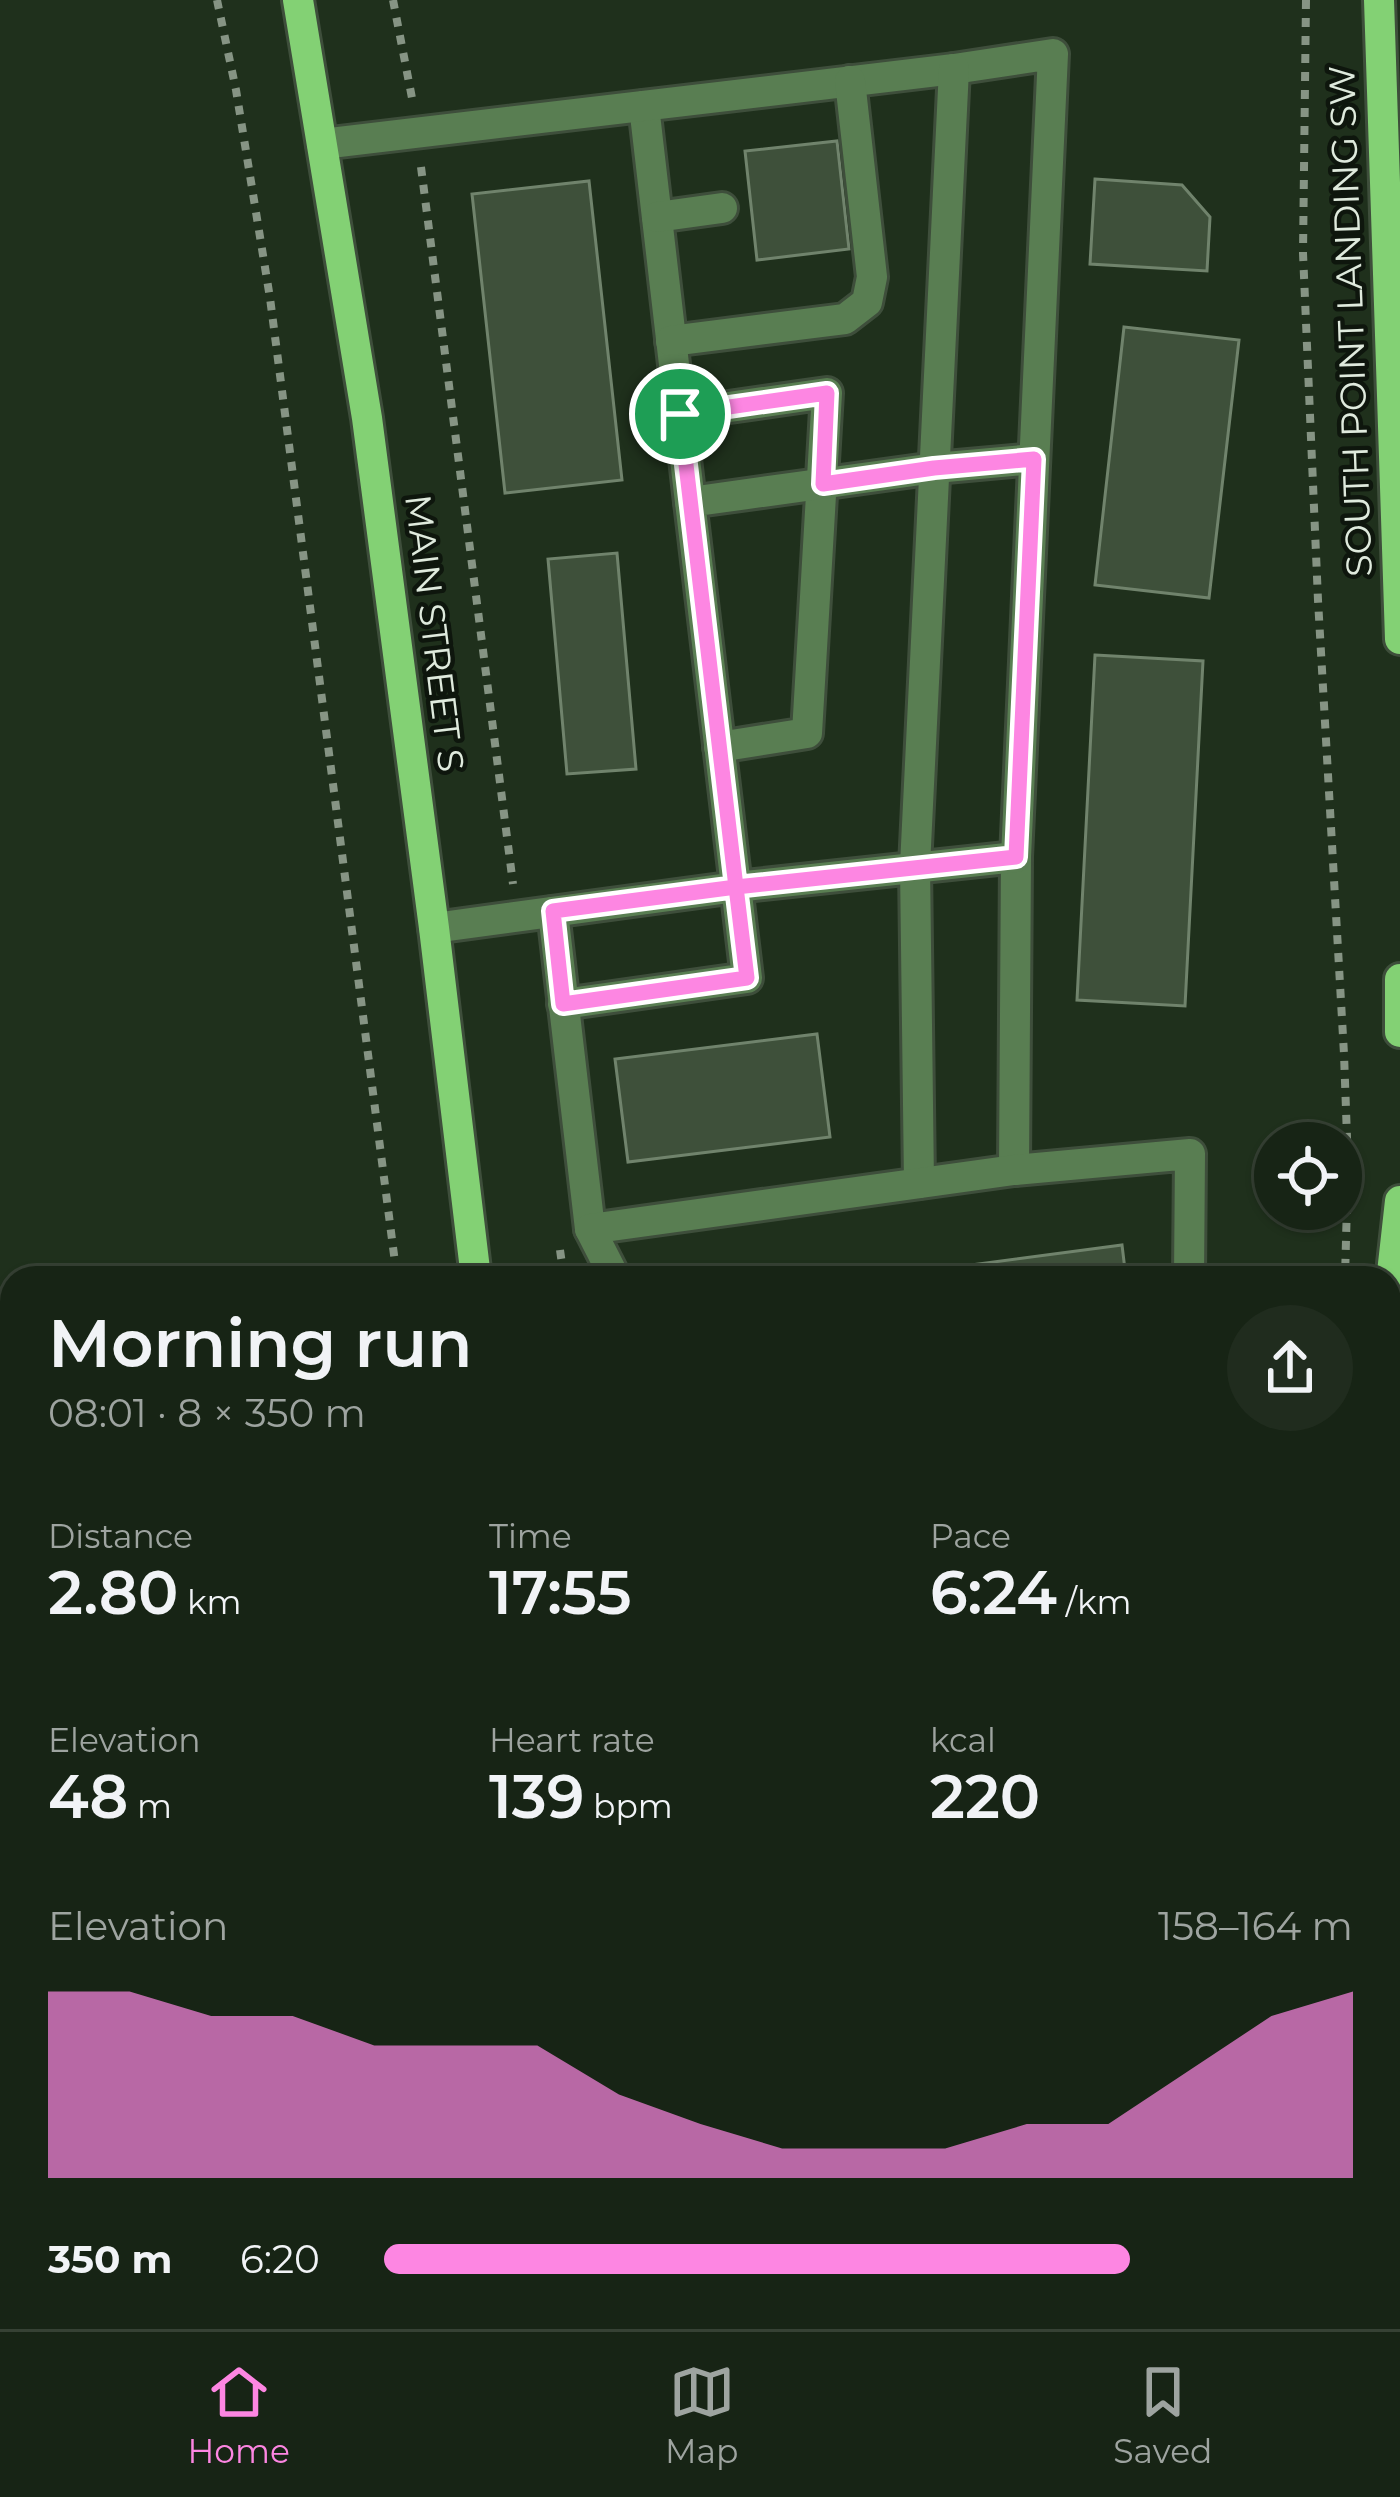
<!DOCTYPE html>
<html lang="en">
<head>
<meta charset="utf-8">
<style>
  body { margin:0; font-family:Montserrat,sans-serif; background:#202c1e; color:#f1f3f6; height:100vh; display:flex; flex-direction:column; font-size:45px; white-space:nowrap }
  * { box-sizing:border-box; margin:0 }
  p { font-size:39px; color:#9ea4a0 }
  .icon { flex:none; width:66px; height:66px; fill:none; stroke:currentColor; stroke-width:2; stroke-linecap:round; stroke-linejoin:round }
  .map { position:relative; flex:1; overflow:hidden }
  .side { position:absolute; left:0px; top:1266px; width:1401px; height:1065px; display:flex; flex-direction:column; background:#172415; border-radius:36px 36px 0 0; box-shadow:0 3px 9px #0004,0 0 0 3px #364134 }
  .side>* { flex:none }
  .controls { position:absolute; left:1254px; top:1122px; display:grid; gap:24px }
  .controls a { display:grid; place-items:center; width:108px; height:108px; border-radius:50%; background:#172415; box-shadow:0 3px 9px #0004,0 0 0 3px #364134; font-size:60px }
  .pin { position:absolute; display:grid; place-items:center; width:102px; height:102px; color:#fff; margin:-51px; border:6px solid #fff; border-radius:50%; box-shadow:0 3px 12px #0007 }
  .round { display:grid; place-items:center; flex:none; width:126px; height:126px; border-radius:63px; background:#202c1e }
  .head { display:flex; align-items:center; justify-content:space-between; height:204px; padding:0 48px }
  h1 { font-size:66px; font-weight:600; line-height:90px }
  .figures { display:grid; grid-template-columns:repeat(3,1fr); gap:18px; height:204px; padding:12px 48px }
  .figures div { display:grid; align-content:center }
  .figures b { font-size:60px; font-weight:600 }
  .figures small { font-size:33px; font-weight:400 }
  .figures p { font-size:33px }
  .chart { height:336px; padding:24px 48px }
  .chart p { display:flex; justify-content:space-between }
  .chart svg { width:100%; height:216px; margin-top:12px; fill:#fd86e2; opacity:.7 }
  ul { padding:0 48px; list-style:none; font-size:39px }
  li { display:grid; grid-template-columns:192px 144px 1fr; align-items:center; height:90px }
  li i { height:30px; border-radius:15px; background:#fd86e2 }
  .dock { display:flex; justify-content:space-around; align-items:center; height:168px; border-top:3px solid #364134; background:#172415; font-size:33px; color:#9ea4a0 }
  .dock a { display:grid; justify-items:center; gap:6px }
  .dock .selected { color:#fd86e2 }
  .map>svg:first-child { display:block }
</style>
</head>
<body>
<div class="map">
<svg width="1400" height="2329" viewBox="0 0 1400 2329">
  <rect width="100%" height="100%" fill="#1f301c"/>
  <g fill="#3e503a" stroke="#70836c" stroke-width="3">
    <path d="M837,141l12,108 -92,11 -12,-109z"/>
    <path d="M1095,179l87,6 28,32 -3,54 -117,-7z"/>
    <path d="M589,181l33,299 -117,13 -33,-299z"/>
    <path d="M1124,327l115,13 -30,258 -114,-13z"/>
    <path d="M617,553l19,216 -69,5 -19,-215z"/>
    <path d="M1095,655l108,6 -18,345 -108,-6z"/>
    <path d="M817,1034l13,103 -202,25 -13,-103z"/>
    <path d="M1122,1245l4,33h-253z"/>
  </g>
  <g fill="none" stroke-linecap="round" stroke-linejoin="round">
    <defs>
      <g id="minor">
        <path d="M644,106l46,396"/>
        <path d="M322,144l632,-75 99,-15 -37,803 -2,313"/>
        <path d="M657,217l65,-9"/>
        <path d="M671,341l174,-22 22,-17 5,-25 -22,-196"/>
        <path d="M680,414l147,-21 -20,340 -88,14"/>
        <path d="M553,912l37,317"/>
        <path d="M434,928l302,-41 280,-30"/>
        <path d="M563,1004l184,-26 -57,-476 245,-34 99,-9"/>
        <path d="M919,1183l-4,-317 39,-797"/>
        <path d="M615,1278l-25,-49 424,-59 176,-16 -1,124"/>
        <path d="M1389,1946l11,-2"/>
        <path d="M1361,2319l1,10"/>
        <path d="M668,2329l59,-10"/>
        <path d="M1230,2329l18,-10"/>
      </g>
      <g id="major">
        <path d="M298,0l69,418 67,510 42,350"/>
        <path d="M1379,0l21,639"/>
        <path d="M1400,979v53"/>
        <path d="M1389,1300l11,-99"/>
        <path d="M1389,1555l11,-2"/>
        <path d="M1389,1656l11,-2"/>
        <path d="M0,1787l12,-1"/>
        <path d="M0,1898l12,-2"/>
        <path d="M607,2319l1,10"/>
      </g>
    </defs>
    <use href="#minor" stroke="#3e4e3b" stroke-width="36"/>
    <use href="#major" stroke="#3e4e3b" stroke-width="36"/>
    <g stroke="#869484" stroke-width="8" stroke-dasharray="9 9" stroke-linecap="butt">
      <path d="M217,0l19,90 34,208 127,980"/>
      <path d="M393,0l19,98"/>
      <path d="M1306,0l-3,253 15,347 26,454 4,111 -3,113"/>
      <path d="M421,167l92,717"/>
      <path d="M560,1250l4,28"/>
      <path d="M1389,1479l3,2 4,43"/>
      <path d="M1389,1721l11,1"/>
      <path d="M1389,1743l11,-3"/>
      <path d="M0,1967l12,-2"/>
      <path d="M1067,2319l2,10"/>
      <path d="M855,2326l56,-7"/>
    </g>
    <use href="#minor" stroke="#597e52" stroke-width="30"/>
    <use href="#major" stroke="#83d174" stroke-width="30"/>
  </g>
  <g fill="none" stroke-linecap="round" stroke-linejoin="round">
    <defs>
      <path id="route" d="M680,414l56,473 -183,24 10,93 184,-26 -11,-91 280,-30 18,-398 -100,9 -111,16 4,-91 -147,21"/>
    </defs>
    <use href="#route" stroke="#fff" stroke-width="24"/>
    <use href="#route" stroke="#fd86e2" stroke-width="15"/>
  </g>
  <g text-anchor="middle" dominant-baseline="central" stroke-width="9" stroke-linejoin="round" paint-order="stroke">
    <g font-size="36" fill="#dfeadd" stroke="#0e160d">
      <text transform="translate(1350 321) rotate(-92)">SOUTH POINT LANDING SW</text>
      <text transform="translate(435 633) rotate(83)">MAIN STREET S</text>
    </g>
  </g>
</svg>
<div class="controls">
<a><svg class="icon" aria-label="locate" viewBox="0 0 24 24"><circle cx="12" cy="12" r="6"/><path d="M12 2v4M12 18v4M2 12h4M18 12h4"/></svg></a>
</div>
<div class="pin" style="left:680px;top:414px;background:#1e9e55"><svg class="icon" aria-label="arrive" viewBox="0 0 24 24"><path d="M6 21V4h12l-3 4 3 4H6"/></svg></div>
<section class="side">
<div class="head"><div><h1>Morning run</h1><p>08:01 · 8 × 350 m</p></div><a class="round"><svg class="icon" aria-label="share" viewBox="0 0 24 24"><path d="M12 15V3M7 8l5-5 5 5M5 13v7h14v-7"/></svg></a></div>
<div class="figures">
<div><p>Distance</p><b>2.80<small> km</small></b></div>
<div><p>Time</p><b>17:55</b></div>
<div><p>Pace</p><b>6:24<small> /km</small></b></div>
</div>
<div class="figures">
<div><p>Elevation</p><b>48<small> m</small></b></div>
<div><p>Heart rate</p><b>139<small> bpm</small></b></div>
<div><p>kcal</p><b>220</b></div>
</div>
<div class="chart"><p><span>Elevation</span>158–164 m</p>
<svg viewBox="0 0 160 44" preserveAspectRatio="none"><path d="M0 44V6L10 6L20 11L30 11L40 17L50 17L60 17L70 27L80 33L90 38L100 38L110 38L120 33L130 33L140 22L150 11L160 6V44z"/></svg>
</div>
<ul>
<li><b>350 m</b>6:20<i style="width:77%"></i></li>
</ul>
</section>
</div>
<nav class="dock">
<a class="selected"><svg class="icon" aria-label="home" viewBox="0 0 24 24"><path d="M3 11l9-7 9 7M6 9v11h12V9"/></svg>Home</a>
<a><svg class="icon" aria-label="map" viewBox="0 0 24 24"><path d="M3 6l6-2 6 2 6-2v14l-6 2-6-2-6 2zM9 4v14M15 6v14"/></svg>Map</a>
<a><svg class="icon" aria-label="saved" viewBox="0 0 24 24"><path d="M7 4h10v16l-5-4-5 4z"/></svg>Saved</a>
</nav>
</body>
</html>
